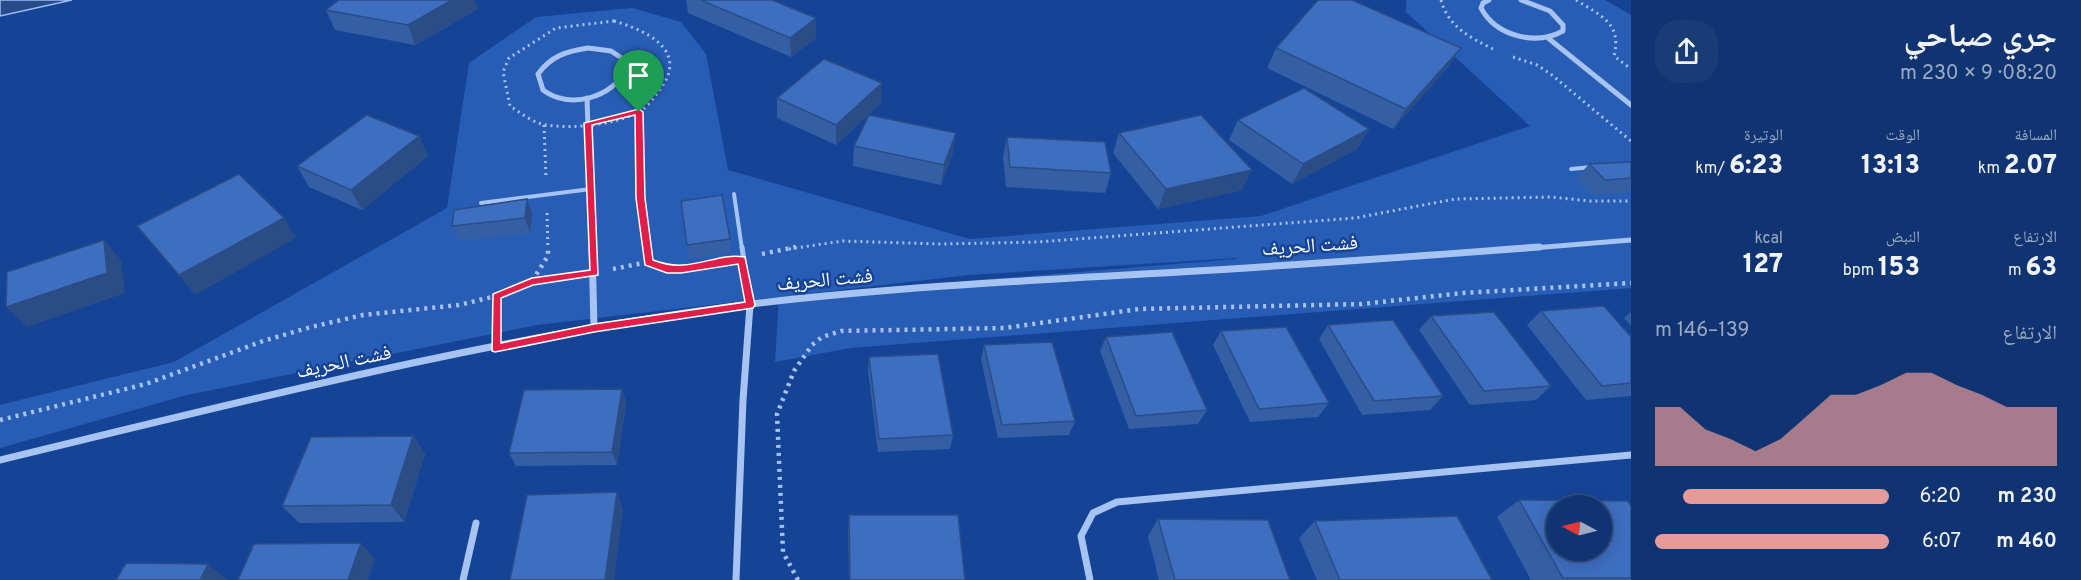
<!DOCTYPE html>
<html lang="ar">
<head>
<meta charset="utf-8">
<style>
  body { margin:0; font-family:Overpass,"Noto Naskh Arabic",sans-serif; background:#193b76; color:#f1f3f6; direction:rtl; height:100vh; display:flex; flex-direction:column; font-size:22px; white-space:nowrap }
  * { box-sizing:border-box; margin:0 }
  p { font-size:20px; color:#9caac3 }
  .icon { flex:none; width:33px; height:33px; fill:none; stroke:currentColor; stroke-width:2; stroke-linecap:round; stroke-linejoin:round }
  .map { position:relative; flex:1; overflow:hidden; direction:ltr }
  .panel { display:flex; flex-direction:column; background:#103371; width:450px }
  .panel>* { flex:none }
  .needle { width:39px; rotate:277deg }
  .controls { position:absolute; left:1546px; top:495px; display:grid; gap:12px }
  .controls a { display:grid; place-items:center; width:66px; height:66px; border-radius:50%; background:#103371; box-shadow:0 3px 15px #0003,0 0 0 2px #304e84; font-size:30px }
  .pin { position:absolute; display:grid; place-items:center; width:51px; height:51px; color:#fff; margin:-62px -26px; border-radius:50% 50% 50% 0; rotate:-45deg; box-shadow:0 0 6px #0007 }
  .pin .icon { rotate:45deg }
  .round { display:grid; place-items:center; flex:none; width:63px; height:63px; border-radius:24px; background:#193b76 }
  .headline { display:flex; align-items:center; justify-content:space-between; height:102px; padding:0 24px }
  h1 { font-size:33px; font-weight:800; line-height:45px }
  .figures { display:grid; grid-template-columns:repeat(3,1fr); gap:9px; height:102px; padding:6px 24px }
  .figures div { display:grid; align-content:center }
  .figures b { font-size:26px; font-weight:800 }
  .figures small { font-size:16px; font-weight:400 }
  .figures p { font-size:16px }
  .chart { height:168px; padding:12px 24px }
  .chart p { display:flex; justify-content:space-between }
  .chart svg { width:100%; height:108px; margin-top:6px; fill:#e69b98; opacity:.7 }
  ul { padding:0 24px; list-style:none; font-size:20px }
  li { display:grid; grid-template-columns:96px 72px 1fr; align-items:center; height:45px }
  li i { height:15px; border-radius:8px; background:#e69b98 }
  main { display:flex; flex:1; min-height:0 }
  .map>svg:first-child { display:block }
</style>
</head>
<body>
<main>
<section class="panel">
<div class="headline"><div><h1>جري صباحي</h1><p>08:20 · 9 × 230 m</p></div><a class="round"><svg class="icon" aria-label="share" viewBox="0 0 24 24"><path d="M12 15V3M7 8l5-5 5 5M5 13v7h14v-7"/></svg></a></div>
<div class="figures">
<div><p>المسافة</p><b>2.07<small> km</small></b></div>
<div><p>الوقت</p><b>13:13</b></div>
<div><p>الوتيرة</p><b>6:23<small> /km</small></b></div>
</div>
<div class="figures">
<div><p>الارتفاع</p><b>63<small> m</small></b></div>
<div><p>النبض</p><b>153<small> bpm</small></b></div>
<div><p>kcal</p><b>127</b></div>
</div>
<div class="chart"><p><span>الارتفاع</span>139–146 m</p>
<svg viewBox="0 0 160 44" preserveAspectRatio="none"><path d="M0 44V20L10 20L20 29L30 33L40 38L50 33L60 24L70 15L80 15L90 11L100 6L110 6L120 11L130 15L140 20L150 20L160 20V44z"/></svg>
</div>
<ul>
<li><b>230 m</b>6:20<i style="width:88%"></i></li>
<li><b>460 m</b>6:07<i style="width:100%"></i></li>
</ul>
</section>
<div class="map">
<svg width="1631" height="580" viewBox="0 0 1631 580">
  <rect width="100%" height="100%" fill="#154497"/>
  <path fill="#285db6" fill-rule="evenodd" d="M1406,0h199l26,15v273l-781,60 -75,14 4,-65 -242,28 -350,70 -187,53v-43l174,-43 273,-154 22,-145 67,-46 96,-9 49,14 25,32 22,116 242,69 291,-23 269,-90 -124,-114zM1237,258v1l-431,35 163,-19z"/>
  <path fill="#284b89" stroke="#9abdf5" stroke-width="1.5" d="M0,0h72l-72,16z"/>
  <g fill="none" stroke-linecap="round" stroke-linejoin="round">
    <g stroke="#a7c3f2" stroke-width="3" stroke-dasharray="2 4" stroke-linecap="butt">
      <path d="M1441,0c7,27 30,38 54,50"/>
      <path d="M1576,0c25,16 46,23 38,56l17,13"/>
      <path d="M614,21c34,10 76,30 45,70 -6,8 -13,18 -22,22 -25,12 -64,16 -91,12 -13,-2 -25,-12 -36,-19l-7,-34 6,-14 47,-30z"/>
      <path d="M1513,57l24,8 15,10 79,66"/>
      <path d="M639,112l2,86 6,51"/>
      <path d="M544,125l2,53"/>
      <path d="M547,213l1,36"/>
      <path d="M789,249l54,-8 96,3 99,-2 317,-24 100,-19 96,-2 39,4h41"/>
    </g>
    <g stroke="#a7c3f2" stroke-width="4.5" stroke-dasharray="3 5" stroke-linecap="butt">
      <path d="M646,247l2,15"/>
      <path d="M762,254l34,-7"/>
      <path d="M613,269l35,-7 19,8h14l45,-8"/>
      <path d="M532,281l16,-25v-9"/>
      <path d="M496,296v29"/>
      <path d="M0,420l146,-36 117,-43 48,-14 52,-12 96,-10 37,-9 36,-15 41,-5"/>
      <path d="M798,580l-15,-28 -6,-138 17,-43 18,-26 10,-8 19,-6 164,-3 134,-19 223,-5 101,-11 168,-10"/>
    </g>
    <g stroke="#a7c3f2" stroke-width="4">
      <path d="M1571,169l21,-2"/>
      <path d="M734,194l8,55"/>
      <path d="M481,203l110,-14"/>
    </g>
    <path stroke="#a7c3f2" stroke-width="5" d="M742,247l8,58"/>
    <g stroke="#a7c3f2" stroke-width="5">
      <path d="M1489,0l-6,3 -2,5c15,28 54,38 82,23v-6l-13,-14 -29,-11"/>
      <path d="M1548,38l83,67"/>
      <path d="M588,48l23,3 12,8 3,10c-13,29 -57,41 -83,21l-5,-16c13,-18 29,-23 50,-26z"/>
      <path d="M587,98l5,151"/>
      <path d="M1520,249l111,-9"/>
    </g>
    <g stroke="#a7c3f2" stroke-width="7">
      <path d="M592,247l2,81"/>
      <path d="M0,460c248,-60 497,-124 751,-156 142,-17 286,-24 429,-32 120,-7 240,-16 359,-25"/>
      <path d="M463,580l13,-57"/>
      <path d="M736,580l7,-180 7,-95"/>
      <path d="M1090,580l-9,-44 12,-23 24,-11 514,-47"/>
    </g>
  </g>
  <g fill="#355fa4">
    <path d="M686,0h86l44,38 -25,19 -103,-44z"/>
    <path d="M478,9l-63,36 -80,-15 -9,-20z"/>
    <path d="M1276,48h185l-13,19 -55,62 -126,-61z"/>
    <path d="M777,98l104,5 -45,42 -59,-27z"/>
    <path d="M1238,120l131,9 -12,20 -65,35 -63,-44z"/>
    <path d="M1119,133l123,57 -84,19 -45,-56z"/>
    <path d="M419,136l9,20 -66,54 -53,-23 -12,-21z"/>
    <path d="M1007,137l104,36 -6,20 -99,-6 -3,-30z"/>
    <path d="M854,146l99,7 -12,32 -88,-19z"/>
    <path d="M1631,162v30l-39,3 -16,-16 13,-15z"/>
    <path d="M527,199l5,14 -2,20 -71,8 -7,-15z"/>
    <path d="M730,239l1,14 -42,6 -2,-14z"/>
    <path d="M1541,311l90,26v59l-45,4 -59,-75z"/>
    <path d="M1631,312v14l-7,-8z"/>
    <path d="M1431,316l120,70 -15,14 -66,5 -51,-75z"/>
    <path d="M1328,325l115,71 -13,14 -68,5 -43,-76z"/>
    <path d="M1221,331l108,72 -11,14 -68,5 -37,-77z"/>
    <path d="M1106,337l101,73 -9,14 -69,5 -29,-78z"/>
    <path d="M984,345l91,76 -6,14 -71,3 -17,-79z"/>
    <path d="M869,357l84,78 -3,14 -72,3 -10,-81z"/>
    <path d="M622,389l4,14 -9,62 -101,1 -7,-13z"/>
    <path d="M413,436l12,18 -21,68 -105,1 -17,-17z"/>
    <path d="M1519,500l112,6v74h-100l-34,-63z"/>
    <path d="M849,515l116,65h-116l-1,-48z"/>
    <path d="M1158,519l132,61h-131l-11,-44z"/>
    <path d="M1315,521l177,59h-175l-18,-42z"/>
  </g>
  <g fill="#2b4d86">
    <path d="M452,0h23l3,9 -63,36 -7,-20z"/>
    <path d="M816,18v20l-25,19 -1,-19z"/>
    <path d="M1461,48l-13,19 -55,62 13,-20z"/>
    <path d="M882,83l-1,20 -45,42v-20z"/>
    <path d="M1369,129l-12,20 -65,35 11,-20z"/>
    <path d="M956,133l-3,20 -12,32 3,-20z"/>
    <path d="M419,136l9,20 -66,54 -11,-20z"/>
    <path d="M1252,170l-10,20 -84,19 8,-20z"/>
    <path d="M527,199l5,14 -2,20 -5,-15z"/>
    <path d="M284,218l12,20 -101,57 -16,-20z"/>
    <path d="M104,240l17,20 4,33 -98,34 -21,-20z"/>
    <path d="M622,389l4,14 -9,62 -5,-13z"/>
    <path d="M413,436l12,18 -21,68 -13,-17z"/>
    <path d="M617,492l6,18 -9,70h-9z"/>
    <path d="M361,543l14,16 -7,21h-20z"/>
    <path d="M208,564l20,16h-28z"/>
  </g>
  <g fill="#3e6ebf" stroke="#2b4d86" stroke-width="1.5" fill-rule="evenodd">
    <path d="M339,0h113l-44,25 -82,-15z"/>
    <path d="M701,0h71l44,18 -26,20z"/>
    <path d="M1318,0h34l109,48 -55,61 -130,-61z"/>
    <path d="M824,59l58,24 -46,42 -59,-27z"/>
    <path d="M1304,88l65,41 -66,35 -65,-44z"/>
    <path d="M367,115l52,21 -68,54 -54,-24z"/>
    <path d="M869,115l87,18 -12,32 -90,-19z"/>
    <path d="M1201,115l51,55 -86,19 -47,-56z"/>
    <path d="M1007,137l98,5 6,31 -101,-6z"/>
    <path d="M1631,162v16l-26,2 -16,-16z"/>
    <path d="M239,174l45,44 -105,57 -42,-49z"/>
    <path d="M722,195l8,44 -43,6 -6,-44z"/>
    <path d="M527,199l-2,19 -73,8 2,-16z"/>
    <path d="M104,240l3,33 -101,34 1,-35z"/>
    <path d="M1604,306l27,31v46l-29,3 -61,-75z"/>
    <path d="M1494,312l57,74 -67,5 -53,-75z"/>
    <path d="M1393,320l50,76 -69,5 -46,-76z"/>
    <path d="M1286,327l43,76 -70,6 -38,-78z"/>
    <path d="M1172,332l35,78 -71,6 -30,-79z"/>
    <path d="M1052,342l23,79 -73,4 -18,-80z"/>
    <path d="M938,354l15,81 -74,4 -10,-82z"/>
    <path d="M622,389l-10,63 -103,1 15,-63z"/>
    <path d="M413,436l-22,69 -109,1 29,-69z"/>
    <path d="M617,492l-12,88h-95l17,-85z"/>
    <path d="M1519,500l109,1 3,5v72h-68zM1557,506h45v44h-45z"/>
    <path d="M849,515h109l7,65h-115z"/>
    <path d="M1457,516l35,64h-152l-25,-59z"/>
    <path d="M1158,519l110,1 22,60h-115z"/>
    <path d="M361,543l-13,37h-110l16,-36z"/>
    <path d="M126,563l82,1 -8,16h-84z"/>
  </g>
  <path fill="#e11d48" stroke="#fff" stroke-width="1.5" fill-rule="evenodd" d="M639,109l4,3 2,86 8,62c38,15 60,-8 92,-3l10,48 -2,3 -159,24 -99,20 -3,-1 1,-57 39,-16 58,-8 -6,-147zM635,115l1,83 9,67 22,8h14l57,-9 7,38 -151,22 -93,19v-45l32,-13 65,-10 -6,-150z"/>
  <g text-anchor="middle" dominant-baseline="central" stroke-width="5" stroke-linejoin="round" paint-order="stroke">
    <g font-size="20" fill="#fff" stroke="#154497">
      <text transform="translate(1310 247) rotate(-4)">فشت الحريف</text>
      <text transform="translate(825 281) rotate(-5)">فشت الحريف</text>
      <text transform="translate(344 363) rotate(-12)">فشت الحريف</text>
    </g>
  </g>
</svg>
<div class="controls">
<a><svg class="needle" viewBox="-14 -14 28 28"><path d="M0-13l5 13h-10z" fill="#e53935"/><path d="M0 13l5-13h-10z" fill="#9caac3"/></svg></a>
</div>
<div class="pin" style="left:639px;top:112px;background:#1e9e55"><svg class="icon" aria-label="arrive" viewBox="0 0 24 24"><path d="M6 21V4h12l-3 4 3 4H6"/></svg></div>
</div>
</main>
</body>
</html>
